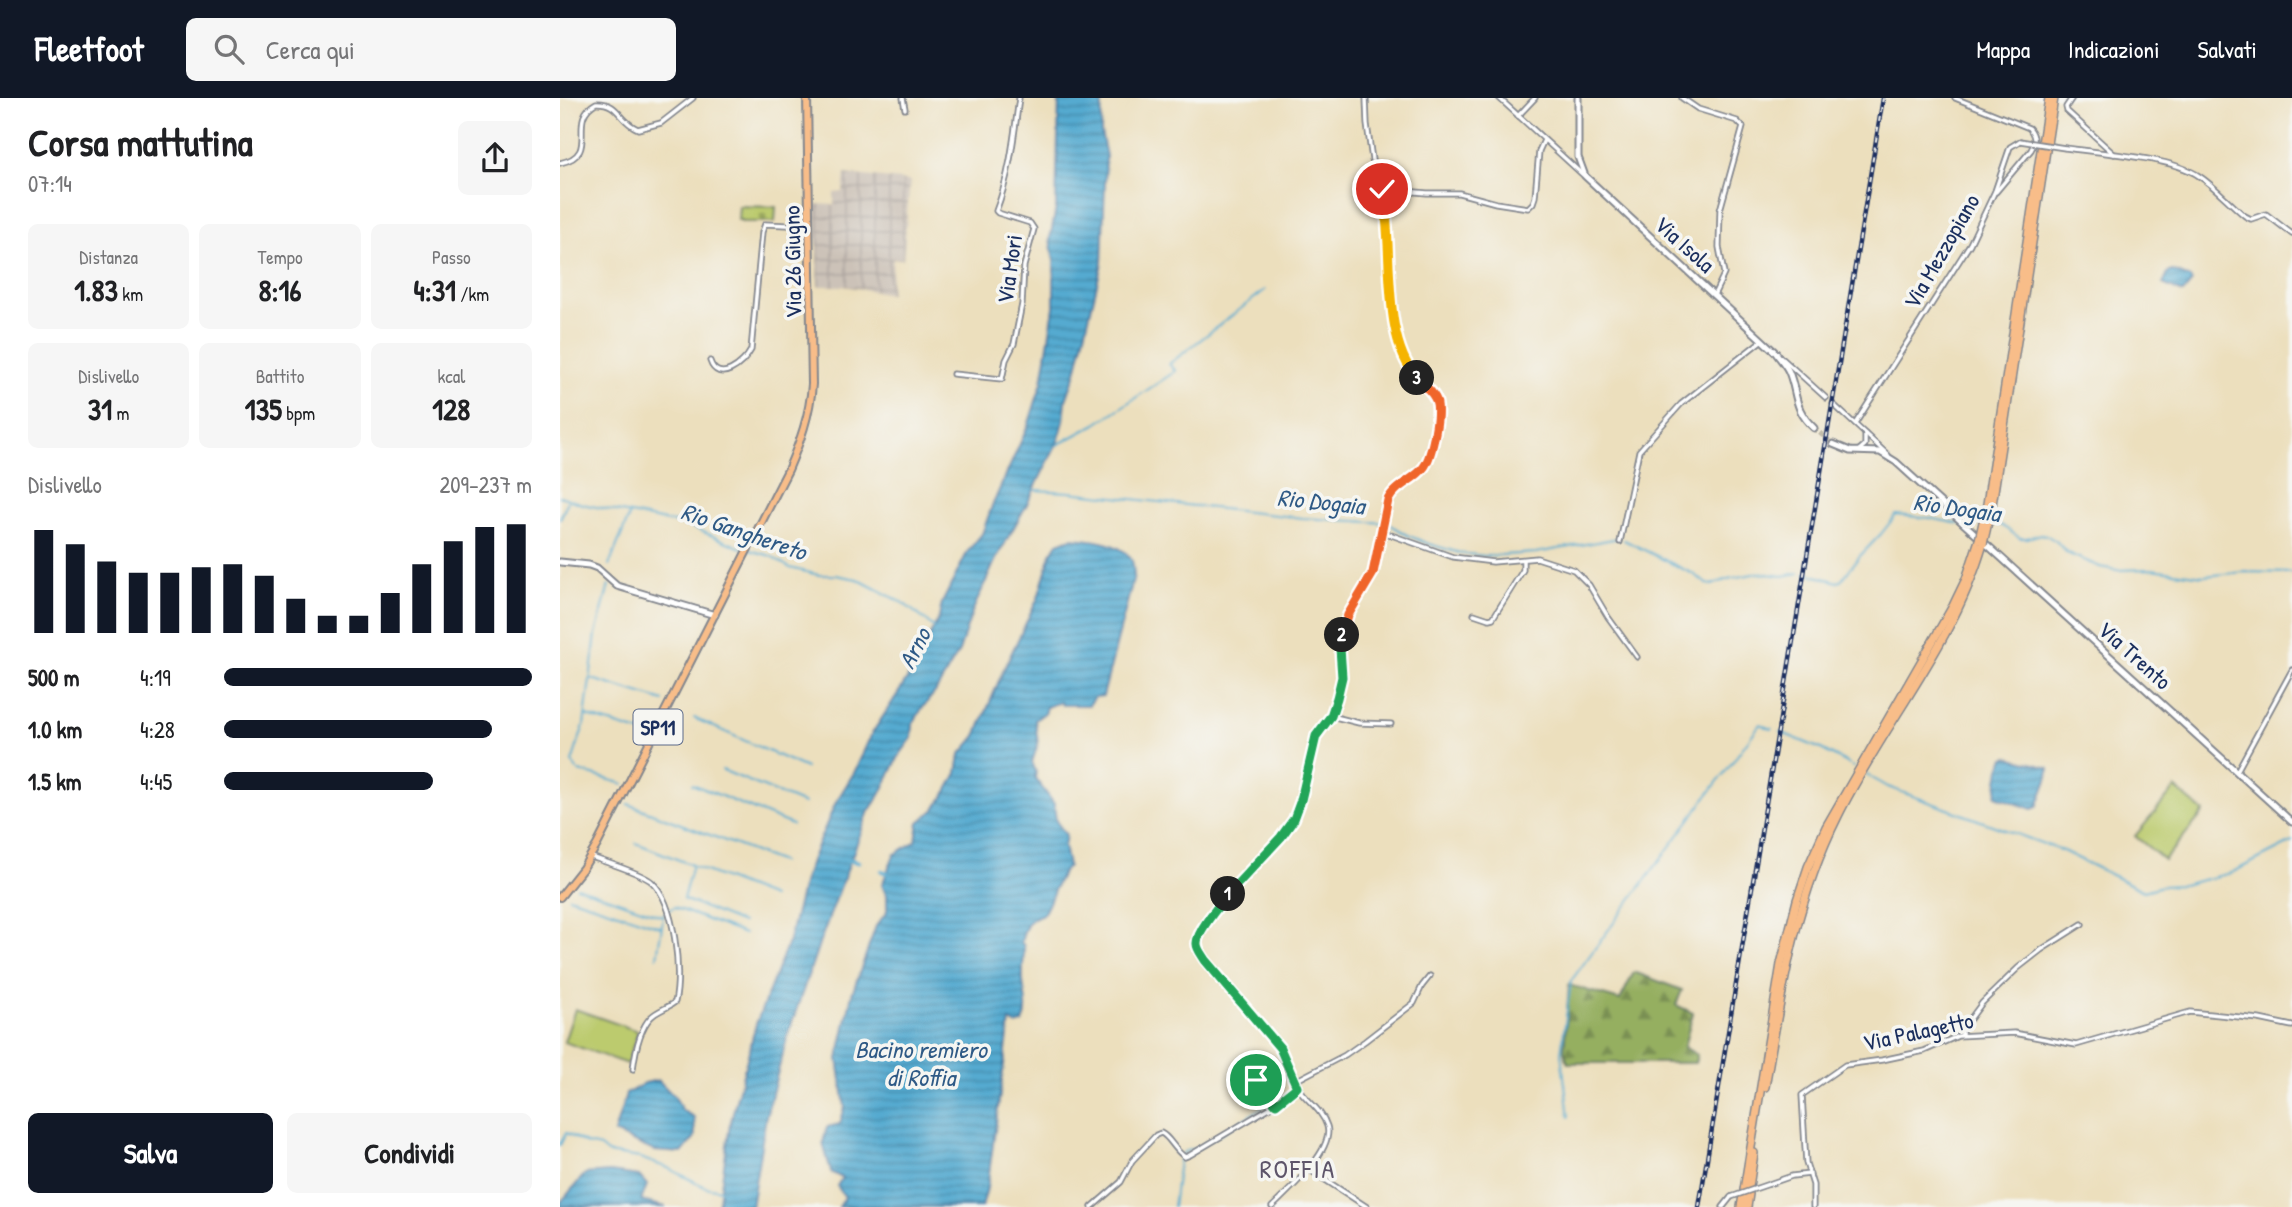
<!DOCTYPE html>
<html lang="it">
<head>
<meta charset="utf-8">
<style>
  body { margin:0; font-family:"Patrick Hand",sans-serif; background:#f6f6f6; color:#202124; height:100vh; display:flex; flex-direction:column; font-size:26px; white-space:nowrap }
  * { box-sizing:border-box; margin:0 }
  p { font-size:23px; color:#757577 }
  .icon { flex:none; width:38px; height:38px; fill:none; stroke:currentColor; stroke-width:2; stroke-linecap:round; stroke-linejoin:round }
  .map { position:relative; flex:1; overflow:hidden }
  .drawer { display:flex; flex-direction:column; background:#fff; width:560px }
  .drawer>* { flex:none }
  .pin { position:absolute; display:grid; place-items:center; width:60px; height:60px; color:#fff; margin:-30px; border:4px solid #fff; border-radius:50%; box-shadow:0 2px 7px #0007 }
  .km { position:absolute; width:35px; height:35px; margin:-18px; border-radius:50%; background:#222; color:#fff; font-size:19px; line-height:35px; text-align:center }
  .round { display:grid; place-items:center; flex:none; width:74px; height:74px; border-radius:10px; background:#f6f6f6 }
  .head { display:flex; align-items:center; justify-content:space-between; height:119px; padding:0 28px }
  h1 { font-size:38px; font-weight:700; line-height:52px }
  .stats { display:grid; grid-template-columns:repeat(3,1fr); gap:10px; height:119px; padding:7px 28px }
  .stats div { display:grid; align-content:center; border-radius:10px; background:#f6f6f6; text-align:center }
  .stats b { font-size:30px; font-weight:700 }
  .stats small { font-size:19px; font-weight:400 }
  .stats p { font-size:19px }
  .chart { height:196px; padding:14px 28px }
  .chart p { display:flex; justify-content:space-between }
  .chart svg { width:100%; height:126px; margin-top:7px; stroke:#111827; stroke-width:6 }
  .button { display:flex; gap:14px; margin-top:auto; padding:14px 28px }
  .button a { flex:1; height:80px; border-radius:10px; background:#111827; color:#fff; font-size:28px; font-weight:700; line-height:80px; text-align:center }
  .button a+a { background:#f6f6f6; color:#202124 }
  ul { padding:0 28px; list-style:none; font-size:23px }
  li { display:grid; grid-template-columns:112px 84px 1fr; align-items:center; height:52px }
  li i { height:18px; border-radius:9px; background:#111827 }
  header { display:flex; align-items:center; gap:42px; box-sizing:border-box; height:98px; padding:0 35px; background:#111827; color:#fff }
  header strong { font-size:33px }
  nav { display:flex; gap:38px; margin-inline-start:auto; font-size:24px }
  .search { width:490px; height:63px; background:#f6f6f6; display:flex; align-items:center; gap:18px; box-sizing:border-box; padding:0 24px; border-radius:10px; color:#757577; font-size:26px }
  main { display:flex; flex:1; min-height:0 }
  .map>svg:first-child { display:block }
</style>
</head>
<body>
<header>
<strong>Fleetfoot</strong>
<div class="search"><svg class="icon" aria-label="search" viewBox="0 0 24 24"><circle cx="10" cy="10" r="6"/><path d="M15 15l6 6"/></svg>Cerca qui</div>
<nav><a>Mappa</a><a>Indicazioni</a><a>Salvati</a></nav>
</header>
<main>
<section class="drawer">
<div class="head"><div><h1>Corsa mattutina</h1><p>07:14</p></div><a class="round"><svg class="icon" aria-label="share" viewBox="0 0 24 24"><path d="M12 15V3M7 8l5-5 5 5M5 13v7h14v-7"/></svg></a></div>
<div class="stats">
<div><p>Distanza</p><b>1.83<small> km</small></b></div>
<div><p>Tempo</p><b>8:16</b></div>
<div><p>Passo</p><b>4:31<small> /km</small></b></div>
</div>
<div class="stats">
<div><p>Dislivello</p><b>31<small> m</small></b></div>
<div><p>Battito</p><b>135<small> bpm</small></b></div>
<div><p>kcal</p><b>128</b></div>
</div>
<div class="chart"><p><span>Dislivello</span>209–237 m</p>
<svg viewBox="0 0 160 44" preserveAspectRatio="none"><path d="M5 44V8M15 44V13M25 44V19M35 44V23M45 44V23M55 44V21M65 44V20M75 44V24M85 44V32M95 44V38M105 44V38M115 44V30M125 44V20M135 44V12M145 44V7M155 44V6"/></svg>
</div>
<ul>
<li><b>500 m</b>4:19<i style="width:100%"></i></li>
<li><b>1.0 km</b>4:28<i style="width:87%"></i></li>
<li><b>1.5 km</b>4:45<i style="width:68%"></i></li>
</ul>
<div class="button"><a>Salva</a><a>Condividi</a></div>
</section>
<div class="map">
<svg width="1732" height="1109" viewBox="0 0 1732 1109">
  <defs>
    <pattern id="industrial-grid" width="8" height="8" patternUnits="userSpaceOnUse" patternTransform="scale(1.75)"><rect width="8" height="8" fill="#ccc2b8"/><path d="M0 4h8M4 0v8" fill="none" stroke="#afa7a1"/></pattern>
    <pattern id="forest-firs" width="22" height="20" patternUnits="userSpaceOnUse" patternTransform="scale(1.75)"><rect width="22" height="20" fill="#95af61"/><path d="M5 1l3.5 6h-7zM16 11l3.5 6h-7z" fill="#798f53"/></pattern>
    <pattern id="cemetery-stones" width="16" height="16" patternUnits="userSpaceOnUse" patternTransform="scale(1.75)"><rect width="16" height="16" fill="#bccb6e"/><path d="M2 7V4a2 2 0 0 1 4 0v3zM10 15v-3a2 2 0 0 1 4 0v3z" fill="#98a55e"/></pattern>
    <pattern id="water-rules" width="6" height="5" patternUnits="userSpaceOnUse" patternTransform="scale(1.75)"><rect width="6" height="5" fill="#54aad0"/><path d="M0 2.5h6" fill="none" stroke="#458bac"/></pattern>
  </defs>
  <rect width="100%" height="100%" fill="#f6f6f2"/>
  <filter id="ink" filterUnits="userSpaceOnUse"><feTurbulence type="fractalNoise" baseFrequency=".0143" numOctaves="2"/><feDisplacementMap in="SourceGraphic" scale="14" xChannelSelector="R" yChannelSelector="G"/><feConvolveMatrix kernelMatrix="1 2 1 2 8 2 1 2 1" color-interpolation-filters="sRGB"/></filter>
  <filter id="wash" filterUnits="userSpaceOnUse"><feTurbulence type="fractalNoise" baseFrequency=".00686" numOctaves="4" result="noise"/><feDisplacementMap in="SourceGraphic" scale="28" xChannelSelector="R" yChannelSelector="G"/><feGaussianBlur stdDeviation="1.57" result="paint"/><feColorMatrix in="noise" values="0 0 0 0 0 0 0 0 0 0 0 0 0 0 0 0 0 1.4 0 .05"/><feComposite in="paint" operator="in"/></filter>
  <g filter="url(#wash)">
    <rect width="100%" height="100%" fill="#ecdfbd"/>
    <path fill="url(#industrial-grid)" d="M285,76l65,7 -7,78h-10l-3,35 -46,-8h-26l-3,-82 19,1v-12l9,-1z"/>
    <g fill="#bccb6e" stroke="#6c7d66" stroke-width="2">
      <path d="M1615,690l29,24 -40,48 -29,-24z"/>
      <path d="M15,911l63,22 -11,33 -63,-22z"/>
    </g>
    <path fill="url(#forest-firs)" stroke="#586f60" stroke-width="2" d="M1074,874l48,18 -6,15 17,8 -9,34 13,8 -2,8h-127l-4,-12 5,-66 51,15z"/>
    <path fill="url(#cemetery-stones)" stroke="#6c7d66" stroke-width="2" d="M179,108l37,1 -1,15h-34v-2h-3z"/>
    <g fill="url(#water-rules)" stroke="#386c97" stroke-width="2">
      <path d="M499,0h43l-1,34 5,24 -4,107 -26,109 -10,28 -2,21 -5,18 -32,65 -32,57 -23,51 -13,39 -23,40 -14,17 -9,16 -1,14 -13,18 -19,39 -11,16 -51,136 -30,87 -22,82 -15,91h-33l12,-83 26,-100 33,-84 15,-60 8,-22 24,-56 19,-31 16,-36 35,-54 33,-63 3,-15 26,-52 14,-17 10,-28 36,-80 14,-44 12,-75v-46l-4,-22 6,-31z"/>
      <path d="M1612,173l18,7 2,4 -9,11 -20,-9 5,-11z"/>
      <path d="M511,440c18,1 50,4 60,21 3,5 2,11 3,17l-31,120 -8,1 -6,8h-27l-2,-3 -14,5v5l-11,8 3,24 -6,18 4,10 -1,6 19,26 2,17 10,14 -2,11 4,20c-13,13 -15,33 -25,48 -16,5 -18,13 -22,28l3,4c0,12 -2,25 -1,36 2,15 6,28 0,41l-7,2 -6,-4 -23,167 -5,19h-143l6,-10 -8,-11 5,-8 -11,-6 -8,-29 4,-16 13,-3 5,-17 -7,-48 14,-65 24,-68 11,-14v-17l-5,-10 12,-30 22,-14 3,-19 16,-13 13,-19 9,-17 3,-18 16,-19 27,-65 35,-73 13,-44 7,-11z"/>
      <path d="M1448,659l41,11 -1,9 -11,30 -5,2 -36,-13 4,-28 5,-10z"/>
      <path d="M98,982l17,17 8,14 11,6 1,20 -13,16 -28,-2 -40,-18 12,-39 19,-11z"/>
      <path d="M50,1074l29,4 8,9 -6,16 25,6h-106v-4l25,-29z"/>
    </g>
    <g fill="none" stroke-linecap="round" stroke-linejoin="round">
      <g stroke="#54aad0" stroke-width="2">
        <path d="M497,347l39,-21 80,-53 -7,-7 96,-74"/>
        <path d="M475,392l34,2 234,26 85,5 19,12 22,9 31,9 25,3 51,-3 83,-15"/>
        <path d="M0,398l22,8 107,22 50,21 32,9 19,12 29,7h17l21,4 46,24 31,24"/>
        <path d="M0,421l8,-18"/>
        <path d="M1405,426h16"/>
        <path d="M1430,426l11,1 19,13h7l14,-4 5,1 10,6 11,12 33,14 16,3 35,-1 53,7 40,-4 48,1"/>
        <path d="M1064,442l69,34 14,10 5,1 16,-6 30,-6 25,3 16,-3"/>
        <path d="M49,467l21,-51"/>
        <path d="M1245,475l33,9 3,-1 17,-23 23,-24 15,-19 33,3 31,6"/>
        <path d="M32,581l72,22"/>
        <path d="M27,618l59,18"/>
        <path d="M134,620l112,50"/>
        <path d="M1220,634l41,17 28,15"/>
        <path d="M1292,668l2,1"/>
        <path d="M17,671l-5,-7 12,-37 12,-91 13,-49"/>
        <path d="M162,672l82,34"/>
        <path d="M19,673l45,13"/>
        <path d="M1163,677l37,-51 12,5"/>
        <path d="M1307,677l21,12 175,64 81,40 18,-5 20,-1 49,-12 61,-31"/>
        <path d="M132,686l100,41"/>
        <path d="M68,706l153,58"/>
        <path d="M76,745l56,22 -9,34 59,24"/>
        <path d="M133,768l79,31"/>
        <path d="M17,789l85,29"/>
        <path d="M9,799l92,30"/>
        <path d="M97,859l7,-44 10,-6 70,27"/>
        <path d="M1009,1019l-8,-64 10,-72 150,-204"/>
        <path d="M0,1047l6,-12 21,11 13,3 7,6 33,5 28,10 37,19 16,3"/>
        <path d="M613,1109l6,-46 5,-9 13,-4 70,-43"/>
      </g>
      <g stroke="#54aad0" stroke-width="4.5">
        <path d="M291,762l7,2"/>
        <path d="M322,773l5,2"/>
      </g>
    </g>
  </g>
  <g filter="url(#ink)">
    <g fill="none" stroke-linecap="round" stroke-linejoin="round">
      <path stroke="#c2bcaa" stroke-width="5" stroke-dasharray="5 2.5" stroke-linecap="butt" d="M1254,330l19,16"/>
      <defs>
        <g id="minor">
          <path d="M343,0l2,11"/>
          <path d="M939,0l84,77"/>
          <path d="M1122,0l16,11 39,12 6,6 -23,83 -1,37 5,27 -10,21"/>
          <path d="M1395,0l74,30c6,7 7,14 2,22l-35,42"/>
          <path d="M1512,0l-6,9 1,4 47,43"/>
          <path d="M958,18l17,-18"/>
          <path d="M1505,50c36,5 106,9 134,28 17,11 30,27 46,40l6,3 15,-5 26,20"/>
          <path d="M0,65c42,-9 5,-43 36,-60 24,-1 22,18 42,26l23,-6 32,-25"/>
          <path d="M822,91l45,4h32l37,10 32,5 5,-5 2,-6 4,-46 5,-11"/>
          <path d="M1223,261l43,39"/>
          <path d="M150,263c8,24 34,3 41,-11l11,-118 3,-8 44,2"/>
          <path d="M393,276l49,5 4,-19 8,-16 8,-40 2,-38 10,-37 -4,-6 -32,-10 -2,-2c14,-36 18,-75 23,-113"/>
          <path d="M1273,306l55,51"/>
          <path d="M1295,326l115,-180 25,-53 15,-44 10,-6"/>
          <path d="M1298,353l7,-6v-11"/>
          <path d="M823,434l70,25 40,5 44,-4 37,12 15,15 19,32 29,40"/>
          <path d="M1060,444l19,-91 42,-47 80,-63"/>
          <path d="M914,516l15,5 4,-1 30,-48v-10"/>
          <path d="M771,618l28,7 32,1"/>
          <path d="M1677,673l55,-101"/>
          <path d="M31,759c14,5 51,16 61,25 23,21 30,90 23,120 -7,6 -17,8 -24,15 -12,12 -16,36 -18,52"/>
          <path d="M1402,937v-5l20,-27 36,-35 23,-18 41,-26"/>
          <path d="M713,968l-17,14 20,24"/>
          <path d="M735,983l50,-26 20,-14 49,-38 8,-17 8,-10"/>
          <path d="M750,1072l57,37"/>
          <path d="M1209,1086l23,-8 18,-2"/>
          <path d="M532,1109l29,-25 11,-21 24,-26 5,-2c9,4 13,17 24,24l5,-2 86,-51 21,-17"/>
          <path d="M712,1109c15,-15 63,-57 55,-81 -5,-16 -20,-25 -29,-38 -8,-11 -10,-27 -17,-39 -12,-19 -30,-37 -45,-53 -12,-13 -40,-39 -39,-56l25,-39 59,-64 13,-18 7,-19 15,-64 15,-20 6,-18 5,-21 -2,-29 2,-15 6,-17 25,-43 15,-73 3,-7 33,-26 8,-22 6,-40 -4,-10 -29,-32 -8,-30 -13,-136 -12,-37 -5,-36 -1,-26"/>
          <path d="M1163,1109l8,-10"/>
          <path d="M1253,1109v-22l-7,-22 -1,-16 -3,-52 43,-30 37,-5 42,-9 34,-15 56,-3 62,12 114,-33 69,7 33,7"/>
        </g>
        <g id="tertiary">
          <path d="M1018,0v59l7,19 191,177c4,6 10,12 13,19 9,22 4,37 25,56"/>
          <path d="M1273,346l17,7 30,1 16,10 396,360"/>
          <path d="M0,464l29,3 8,3 20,18 98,29"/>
        </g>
        <path id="primary" d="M0,799l23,-29 14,-23 191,-375c12,-28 22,-55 24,-86l-5,-286"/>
        <g id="trunk">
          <path d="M1427,406l62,-406"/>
          <path d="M1432,407l62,-407"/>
          <path d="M1205,989c17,-97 29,-183 73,-271 45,-92 116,-172 145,-272"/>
          <path d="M1189,1089l5,-34"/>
          <path d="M1184,1092l37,-226 16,-64 11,-33 18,-40 127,-221 13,-27 13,-39"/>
          <path d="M1181,1109l2,-11"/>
          <path d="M1187,1109l2,-13"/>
        </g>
      </defs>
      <use href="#minor" stroke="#84878e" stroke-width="7"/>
      <use href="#tertiary" stroke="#84878e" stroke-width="9"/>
      <use href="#primary" stroke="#84878e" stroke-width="10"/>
      <use href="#trunk" stroke="#84878e" stroke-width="10"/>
      <use href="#minor" stroke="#fff" stroke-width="3.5"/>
      <use href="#tertiary" stroke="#fff" stroke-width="5"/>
      <use href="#primary" stroke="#f8bd89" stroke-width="6"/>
      <use href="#trunk" stroke="#f8bd89" stroke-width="7"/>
      <defs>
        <path id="rail" d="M1139,1109l184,-1109"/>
      </defs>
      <use href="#rail" stroke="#1b2f5e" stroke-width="4.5"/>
      <use href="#rail" stroke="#f6f6f2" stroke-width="2" stroke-dasharray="5" stroke-linecap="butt"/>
      <defs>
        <g id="minor-bridge">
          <path d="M1460,43l45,7"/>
          <path d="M1171,1099l38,-13"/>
        </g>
        <g id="trunk-bridge">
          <path d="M1419,442l8,-36"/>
          <path d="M1423,446l9,-39"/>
        </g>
      </defs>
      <use href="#minor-bridge" stroke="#84878e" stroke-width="7" stroke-linecap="butt"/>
      <use href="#trunk-bridge" stroke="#84878e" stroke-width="10" stroke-linecap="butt"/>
      <use href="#minor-bridge" stroke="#fff" stroke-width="3.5"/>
      <use href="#trunk-bridge" stroke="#f8bd89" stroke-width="7"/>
    </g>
  </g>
  <g fill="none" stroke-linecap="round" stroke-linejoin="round" filter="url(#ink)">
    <defs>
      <path id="split-1" d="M668,796c-8,10 -32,38 -31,50 0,5 5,11 8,16l75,88 17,39 -21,17 -20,-24"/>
      <path id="split-2" d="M668,796l53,-57 13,-18 7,-19 15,-64 15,-20 6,-18 5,-21 -2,-29 2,-13"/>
      <path id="split-3" d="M782,537l6,-20 25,-42 15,-73c7,-15 27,-20 36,-33 8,-11 18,-58 11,-69 -4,-8 -12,-14 -18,-20"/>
      <path id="split-4" d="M822,91c13,54 -3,147 35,189"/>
    </defs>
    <use href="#split-1" stroke="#fff" stroke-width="14"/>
    <use href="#split-2" stroke="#fff" stroke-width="14"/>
    <use href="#split-3" stroke="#fff" stroke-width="14"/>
    <use href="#split-4" stroke="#fff" stroke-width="14"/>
    <use href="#split-1" stroke="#22a559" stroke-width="9"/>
    <use href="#split-2" stroke="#22a559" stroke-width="9"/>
    <use href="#split-3" stroke="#f0652b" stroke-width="9"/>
    <use href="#split-4" stroke="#f5b400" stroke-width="9"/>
  </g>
  <g text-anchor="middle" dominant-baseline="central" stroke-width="7" stroke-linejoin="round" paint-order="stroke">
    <rect fill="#f6f6f2" stroke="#5d6b8a" stroke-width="2" x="73.5" y="611.5" width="49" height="35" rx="5"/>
    <g font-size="21" font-weight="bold" fill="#1b2f5e">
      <text x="98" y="629">SP11</text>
    </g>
    <g font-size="23" fill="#1b2f5e" stroke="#f6f6f2">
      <text transform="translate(1125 146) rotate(42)">Via Isola</text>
      <text transform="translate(1381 153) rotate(-60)">Via Mezzopiano</text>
      <text transform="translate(232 164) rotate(-91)">Via 26 Giugno</text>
      <text transform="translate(449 171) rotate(-82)">Via Mori</text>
      <text transform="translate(1575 557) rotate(42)">Via Trento</text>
      <text transform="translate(1358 933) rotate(-12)">Via Palagetto</text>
    </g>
    <g font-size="24" font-style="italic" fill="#2f5a86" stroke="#f6f6f2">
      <text transform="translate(761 403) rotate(6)">Rio Dogaia</text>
      <text transform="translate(1397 409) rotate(8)">Rio Dogaia</text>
      <text transform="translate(184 433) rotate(19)">Rio Ganghereto</text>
      <text transform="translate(354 550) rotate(-63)">Arno</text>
      <text x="361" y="951">Bacino remiero<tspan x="361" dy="28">di Roffia</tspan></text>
    </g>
    <g font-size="26" letter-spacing="2" fill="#5e556a" stroke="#f6f6f2">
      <text x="738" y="1070">ROFFIA</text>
    </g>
  </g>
</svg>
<div class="pin" style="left:696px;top:982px;background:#1e9e55"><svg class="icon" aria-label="arrive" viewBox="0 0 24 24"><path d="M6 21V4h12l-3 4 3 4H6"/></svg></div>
<div class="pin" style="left:822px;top:91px;background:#d93025"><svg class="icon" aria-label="check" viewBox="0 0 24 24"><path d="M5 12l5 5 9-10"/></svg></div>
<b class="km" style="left:668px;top:796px">1</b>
<b class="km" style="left:782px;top:537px">2</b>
<b class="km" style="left:857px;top:280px">3</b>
</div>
</main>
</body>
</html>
